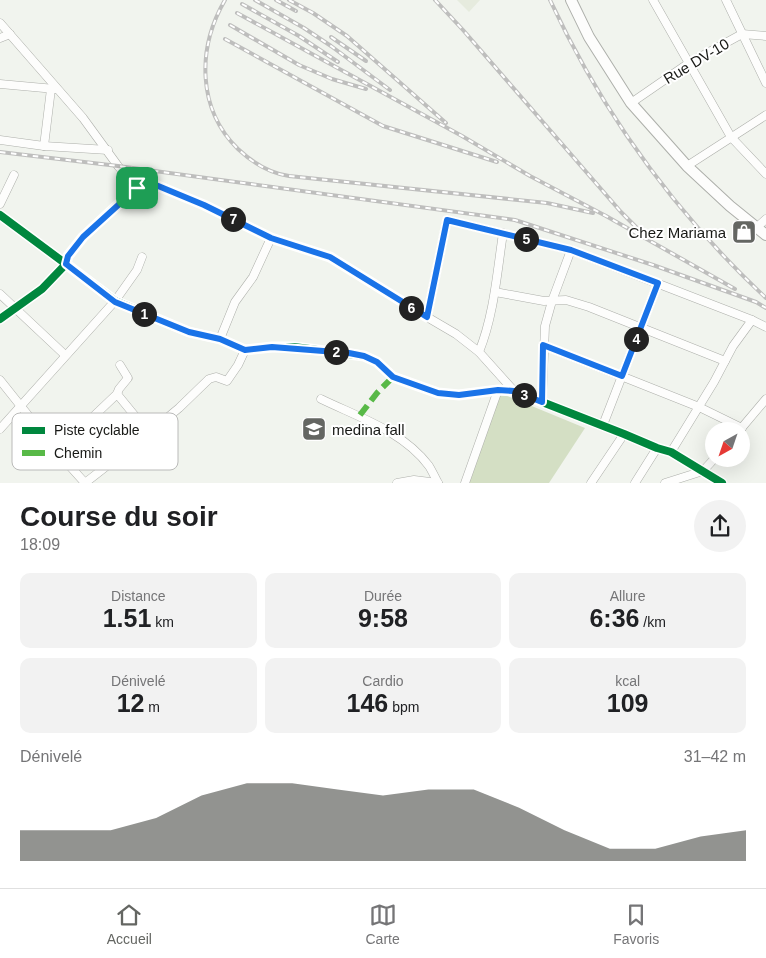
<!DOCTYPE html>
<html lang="fr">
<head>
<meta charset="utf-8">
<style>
  body { margin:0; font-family:Helvetica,sans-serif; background:#f2f2f2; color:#202124; height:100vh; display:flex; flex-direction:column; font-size:19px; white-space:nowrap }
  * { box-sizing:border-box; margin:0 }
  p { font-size:16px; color:#757577 }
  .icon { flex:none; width:28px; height:28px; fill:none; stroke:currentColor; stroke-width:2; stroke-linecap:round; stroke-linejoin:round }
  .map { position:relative; height:483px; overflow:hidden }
  .drawer { display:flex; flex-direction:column; background:#fff; flex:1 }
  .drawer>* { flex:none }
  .needle { width:32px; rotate:220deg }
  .tools { position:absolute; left:705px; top:422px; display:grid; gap:10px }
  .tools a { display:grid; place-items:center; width:45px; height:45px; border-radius:50%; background:#fff; box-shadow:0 5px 20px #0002; font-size:25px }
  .pin { position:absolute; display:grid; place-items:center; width:42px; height:42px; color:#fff; margin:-21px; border-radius:10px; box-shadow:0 2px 8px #0006 }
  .km { position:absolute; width:25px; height:25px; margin:-12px; border-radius:50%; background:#222; color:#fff; font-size:14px; line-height:25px; text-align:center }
  .round { display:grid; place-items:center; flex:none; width:52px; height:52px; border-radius:26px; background:#f2f2f2 }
  .head { display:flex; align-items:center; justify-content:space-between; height:85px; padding:0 20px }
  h1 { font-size:28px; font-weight:700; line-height:38px }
  .metrics { display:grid; grid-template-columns:repeat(3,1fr); gap:8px; height:85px; padding:5px 20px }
  .metrics div { display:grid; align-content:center; border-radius:10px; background:#f2f2f2; text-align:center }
  .metrics b { font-size:25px; font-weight:700 }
  .metrics small { font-size:14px; font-weight:400 }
  .metrics p { font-size:14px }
  .chart { height:140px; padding:10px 20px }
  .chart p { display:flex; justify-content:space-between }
  .chart svg { width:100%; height:90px; margin-top:5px; fill:#646662; opacity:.7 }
  .menu { display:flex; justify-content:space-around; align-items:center; height:70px; border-top:1px solid #e0e0e0; background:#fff; font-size:14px; color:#757577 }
  .menu a { display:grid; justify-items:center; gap:2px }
  .menu .active { color:#646662 }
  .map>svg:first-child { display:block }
</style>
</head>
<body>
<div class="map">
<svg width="766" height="483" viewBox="0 0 766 483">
  <rect width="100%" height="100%" fill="#f1f4ee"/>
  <path fill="#e6ebde" d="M457,0h23l-11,12z"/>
  <path fill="#d4dfc4" d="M500,393l85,35 -36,55h-80z"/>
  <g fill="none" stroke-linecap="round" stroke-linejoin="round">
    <defs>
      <g id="minor">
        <path d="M653,0l78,137 35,37"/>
        <path d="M726,0l40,83"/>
        <path d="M0,23l83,95 35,48 19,21"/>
        <path d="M0,38l10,-4"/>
        <path d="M0,84l55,5"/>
        <path d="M631,103l58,-40 53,-29 24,2"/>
        <path d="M0,140l44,6 64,4"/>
        <path d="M44,146l7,-57"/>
        <path d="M687,166l79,-51"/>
        <path d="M0,204l14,-29"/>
        <path d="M0,215l66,49 2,-8 15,-19 54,-50 5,-3 9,-1 53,22 67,33 59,19 97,60"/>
        <path d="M756,228l10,-9"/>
        <path d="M503,233c-6,40 -9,82 -24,119l35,39"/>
        <path d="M495,292l49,9 22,-1 23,7 136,54"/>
        <path d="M0,294l65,61"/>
        <path d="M0,319l42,-30 24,-25 49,37 74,31 31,7 25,11 27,-3h22l70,9 13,6 16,15 45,16 21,2 39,-5 16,1 110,43 33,14 14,4 51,31"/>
        <path d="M220,339l15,-37 18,-25 18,-39"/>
        <path d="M543,345l156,62 43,21"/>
        <path d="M479,352l-23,-18 -29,-17 20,-97 124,30 181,70 14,7"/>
        <path d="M0,380l59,74 26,29"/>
        <path d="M117,394l2,-5 9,-11 -8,-13"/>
        <path d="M321,399c37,18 82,32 108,67 3,5 6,11 9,17"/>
        <path d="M542,402l3,-76 7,-25 19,-51"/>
        <path d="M603,425l55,-142"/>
        <path d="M0,429l115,-128 22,-31 5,-13"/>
        <path d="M739,431l27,-32"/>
        <path d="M57,451l60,-57 32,39 30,-25 30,-29 7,-2 11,4 11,-16 7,-15"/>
        <path d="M671,452l43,-70 19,-36 19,-26"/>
        <path d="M85,483l64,-50"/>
        <path d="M397,483l17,-3 24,3"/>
        <path d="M465,483l33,-93"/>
        <path d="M591,483l33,-49"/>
        <path d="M635,483l22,-35"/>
        <path d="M665,483l38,-12 11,-12"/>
      </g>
      <path id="tertiary" d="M571,0l18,37 42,66 56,63 43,40 36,29"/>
    </defs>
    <use href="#minor" stroke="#adafaa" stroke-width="9"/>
    <use href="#tertiary" stroke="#adafaa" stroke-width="12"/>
    <use href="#minor" stroke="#fdfdfc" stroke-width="8"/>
    <use href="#tertiary" stroke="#fdfdfc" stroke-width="10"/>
    <defs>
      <g id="rail">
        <path d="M225,0c-28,48 -28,109 13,149 15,14 31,24 51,27l258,27 46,10"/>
        <path d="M255,0l49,28 27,18 59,44"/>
        <path d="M276,0l20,11"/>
        <path d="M289,0l24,13 34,23 99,87"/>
        <path d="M435,0l28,30 158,182 16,16"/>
        <path d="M550,0c52,112 125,213 216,298"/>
        <path d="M242,4l57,32 39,26"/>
        <path d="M237,13l225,123 68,40 76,40 129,73"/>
        <path d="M230,25l69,40 33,14 34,10"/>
        <path d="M331,37l35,24"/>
        <path d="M225,39l158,87 114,36"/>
        <path d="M0,152l118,14 397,54 138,45 103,37 10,6"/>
      </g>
    </defs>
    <use href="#rail" stroke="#bebebd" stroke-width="4"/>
    <use href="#rail" stroke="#fff" stroke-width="2" stroke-dasharray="5.5" stroke-linecap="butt"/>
    <path stroke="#58b947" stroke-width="6" stroke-dasharray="12 6" stroke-linecap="butt" d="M360,415l17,-22 16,-16"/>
    <defs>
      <g id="cycleway">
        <path d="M0,215l66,49 2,-8 15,-19 54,-50 5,-3 9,-1 53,22 67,33 59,19 97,60"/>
        <path d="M0,319l42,-30 24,-25 49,37 74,31 31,7 25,11 27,-3h22l70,9 13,6 16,15 45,16 21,2 39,-5 16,1 110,43 33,14 14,4 51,31"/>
      </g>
    </defs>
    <use href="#cycleway" stroke="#fff" stroke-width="11"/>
    <use href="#cycleway" stroke="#00873e" stroke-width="8"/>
  </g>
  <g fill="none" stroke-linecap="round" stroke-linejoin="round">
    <defs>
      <path id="route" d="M151,183l53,22 67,33 59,19 97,60 20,-97 124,30 87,33 -36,93 -79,-31 -1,57 -28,-11 -16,-1 -39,5 -21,-2 -45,-16 -16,-15 -13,-6 -15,-3 -77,-6 -27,3 -25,-11 -31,-7 -74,-30 -49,-38 2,-8 15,-19 54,-49 5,-4z"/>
    </defs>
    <use href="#route" stroke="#fff" stroke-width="10"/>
    <use href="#route" stroke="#1a73e8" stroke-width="6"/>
  </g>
  <defs>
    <symbol id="shop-square" viewBox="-11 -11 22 22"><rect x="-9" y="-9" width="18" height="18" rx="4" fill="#646662" stroke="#fff"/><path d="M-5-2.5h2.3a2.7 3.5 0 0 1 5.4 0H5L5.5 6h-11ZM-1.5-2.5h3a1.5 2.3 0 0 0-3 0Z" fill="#fff"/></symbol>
    <symbol id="university-square" viewBox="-11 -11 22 22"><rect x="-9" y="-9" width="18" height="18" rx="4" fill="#646662" stroke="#fff"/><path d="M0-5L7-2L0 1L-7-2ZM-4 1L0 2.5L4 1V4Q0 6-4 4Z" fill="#fff"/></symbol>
  </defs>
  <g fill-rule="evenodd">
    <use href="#shop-square" x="730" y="218" width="28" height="28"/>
    <use href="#university-square" x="300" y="415" width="28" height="28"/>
  </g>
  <g text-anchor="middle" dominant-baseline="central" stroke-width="4" stroke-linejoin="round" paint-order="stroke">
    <g font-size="15" fill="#181916" stroke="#fff">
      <text transform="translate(696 61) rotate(-31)">Rue DV-10</text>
    </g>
    <g font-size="15" fill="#181916" stroke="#fff" text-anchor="end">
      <text x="726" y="232">Chez Mariama</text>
      <text x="332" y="429" text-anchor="start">medina fall</text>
    </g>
  </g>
  <rect x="12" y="413" width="166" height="57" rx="8" fill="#fff" stroke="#babab9" stroke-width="1"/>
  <rect x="22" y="427" width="23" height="7" fill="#00873e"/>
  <rect x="22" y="450" width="23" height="6" fill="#58b947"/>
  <g font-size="14" fill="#181916">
    <text x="54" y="435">Piste cyclable</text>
    <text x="54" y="458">Chemin</text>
  </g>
</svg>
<div class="tools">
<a><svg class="needle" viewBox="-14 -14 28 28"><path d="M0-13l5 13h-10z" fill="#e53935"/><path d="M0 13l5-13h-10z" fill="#757577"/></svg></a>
</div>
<div class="pin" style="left:137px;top:188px;background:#1e9e55"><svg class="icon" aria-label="arrive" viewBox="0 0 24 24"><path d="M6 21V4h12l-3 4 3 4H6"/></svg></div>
<b class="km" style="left:144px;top:314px">1</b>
<b class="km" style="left:336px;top:352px">2</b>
<b class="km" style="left:524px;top:395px">3</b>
<b class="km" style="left:636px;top:339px">4</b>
<b class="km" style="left:526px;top:239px">5</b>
<b class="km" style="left:411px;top:308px">6</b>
<b class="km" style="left:233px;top:219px">7</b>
</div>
<section class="drawer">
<div class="head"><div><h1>Course du soir</h1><p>18:09</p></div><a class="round"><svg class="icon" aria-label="share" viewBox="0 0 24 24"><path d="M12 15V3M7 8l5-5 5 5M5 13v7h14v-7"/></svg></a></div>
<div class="metrics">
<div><p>Distance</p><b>1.51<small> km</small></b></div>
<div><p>Durée</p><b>9:58</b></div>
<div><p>Allure</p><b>6:36<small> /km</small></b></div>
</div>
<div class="metrics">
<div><p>Dénivelé</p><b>12<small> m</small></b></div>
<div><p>Cardio</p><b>146<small> bpm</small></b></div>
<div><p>kcal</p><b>109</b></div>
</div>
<div class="chart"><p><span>Dénivelé</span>31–42 m</p>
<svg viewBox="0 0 160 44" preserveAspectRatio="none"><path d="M0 44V29L10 29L20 29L30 23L40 12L50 6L60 6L70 9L80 12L90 9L100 9L110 18L120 29L130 38L140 38L150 32L160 29V44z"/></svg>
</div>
</section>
<nav class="menu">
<a class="active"><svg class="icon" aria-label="home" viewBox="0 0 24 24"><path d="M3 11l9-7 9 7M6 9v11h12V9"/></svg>Accueil</a>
<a><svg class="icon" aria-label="map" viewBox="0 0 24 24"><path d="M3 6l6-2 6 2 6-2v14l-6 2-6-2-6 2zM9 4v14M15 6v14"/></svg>Carte</a>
<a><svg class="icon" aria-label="saved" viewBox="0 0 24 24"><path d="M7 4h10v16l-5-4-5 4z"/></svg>Favoris</a>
</nav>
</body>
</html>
